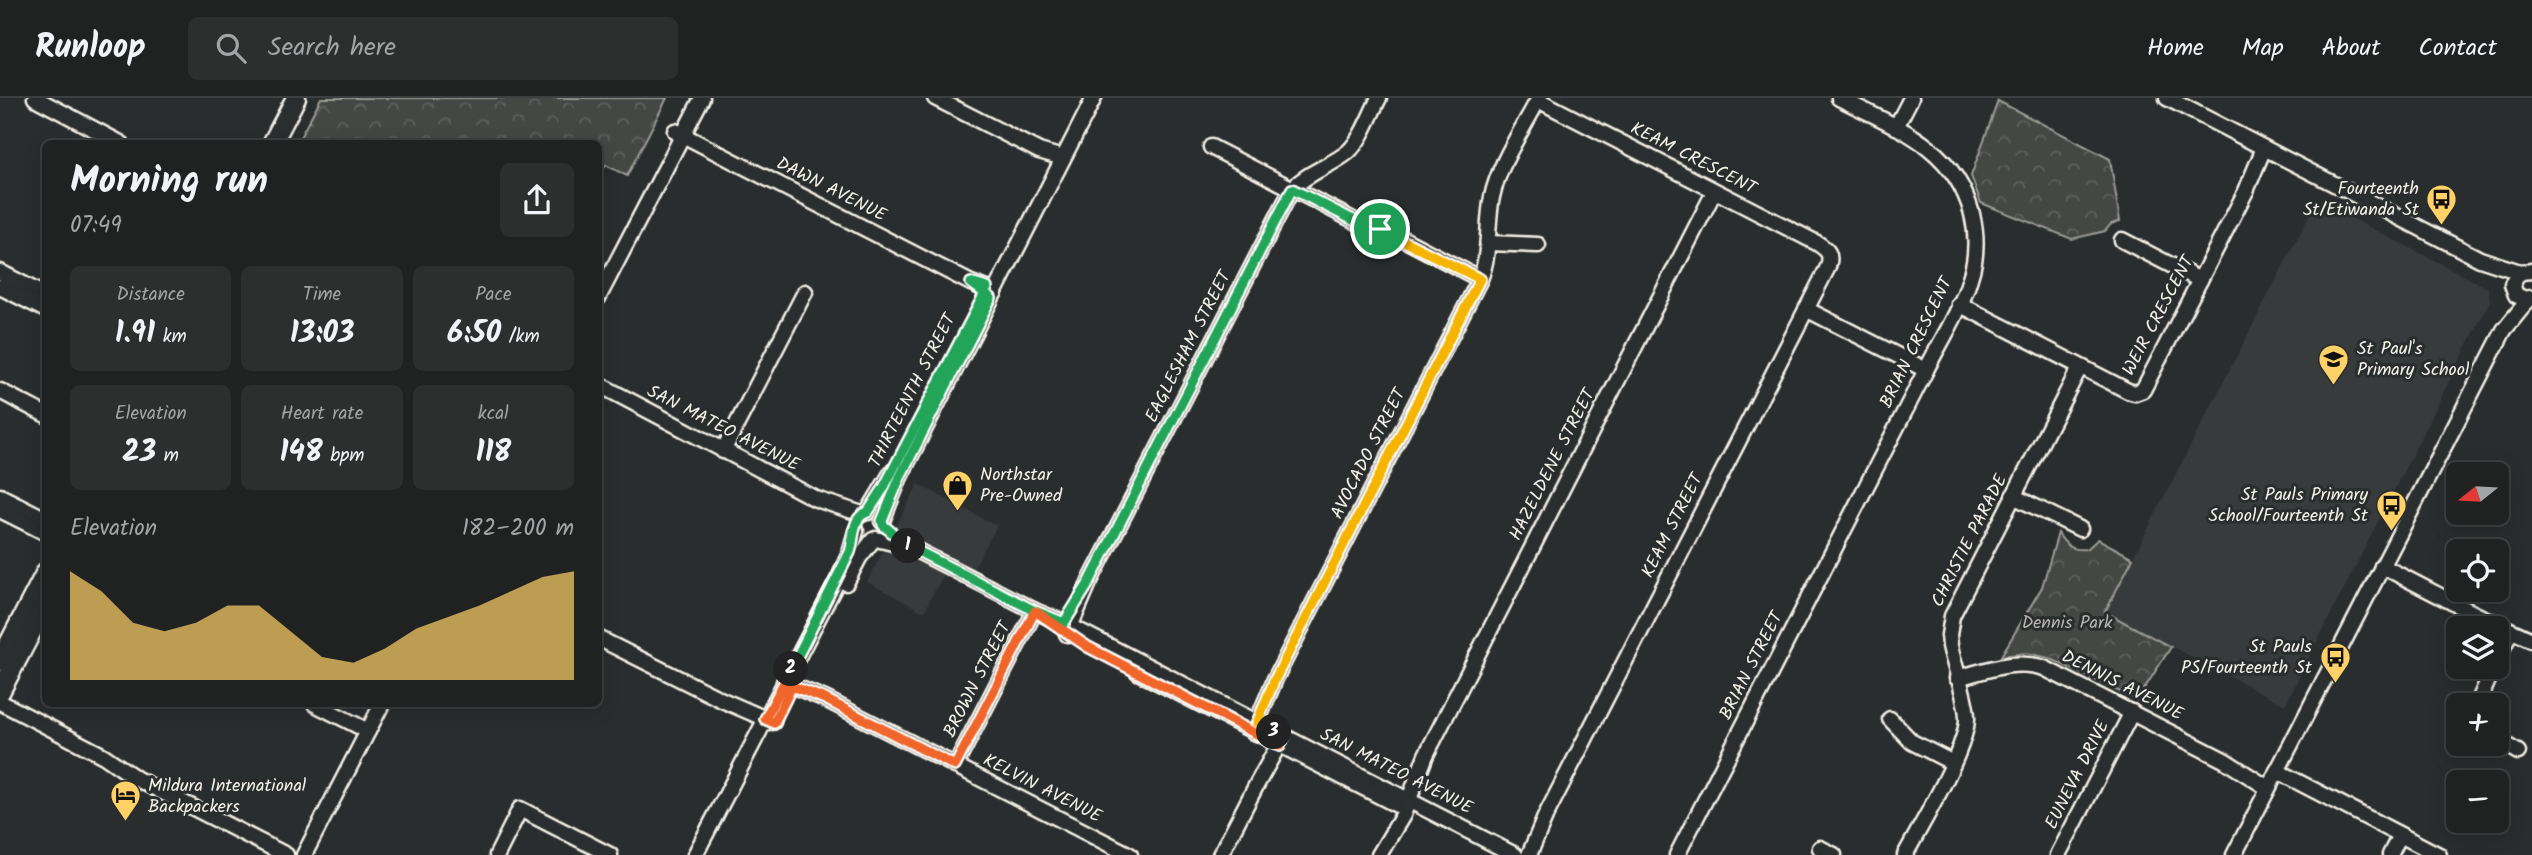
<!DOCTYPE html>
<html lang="en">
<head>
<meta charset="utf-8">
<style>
  body { margin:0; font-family:Kalam,sans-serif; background:#2d2f2f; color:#f1f3f6; height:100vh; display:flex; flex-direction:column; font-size:26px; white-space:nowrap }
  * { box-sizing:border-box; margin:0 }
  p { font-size:23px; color:#a2a4a5 }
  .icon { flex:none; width:38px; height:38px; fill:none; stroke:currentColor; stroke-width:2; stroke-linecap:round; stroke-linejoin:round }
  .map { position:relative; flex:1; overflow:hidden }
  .drawer { position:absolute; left:42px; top:42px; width:560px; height:567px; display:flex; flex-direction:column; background:#202222; border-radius:10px; box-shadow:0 4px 18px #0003,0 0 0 2px #3d3f40 }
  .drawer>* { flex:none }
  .needle { width:46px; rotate:252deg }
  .buttons { position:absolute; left:2446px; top:364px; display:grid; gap:14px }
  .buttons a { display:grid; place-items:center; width:63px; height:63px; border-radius:10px; background:#202222; box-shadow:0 4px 18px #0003,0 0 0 2px #3d3f40; font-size:35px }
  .pin { position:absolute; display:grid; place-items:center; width:60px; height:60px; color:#fff; margin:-30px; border:4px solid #fff; border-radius:50%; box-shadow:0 2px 7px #0007 }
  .km { position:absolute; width:35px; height:35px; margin:-18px; border-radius:50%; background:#222; color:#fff; font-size:19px; line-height:35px; text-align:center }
  .round { display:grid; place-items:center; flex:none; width:74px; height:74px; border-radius:10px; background:#2d2f2f }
  .headline { display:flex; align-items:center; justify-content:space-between; height:119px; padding:0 28px }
  h1 { font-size:38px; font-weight:700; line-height:52px }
  .figures { display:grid; grid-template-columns:repeat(3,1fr); gap:10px; height:119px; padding:7px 28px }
  .figures div { display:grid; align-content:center; border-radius:10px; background:#2d2f2f; text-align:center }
  .figures b { font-size:30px; font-weight:700 }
  .figures small { font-size:19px; font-weight:400 }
  .figures p { font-size:19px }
  .chart { height:196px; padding:14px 28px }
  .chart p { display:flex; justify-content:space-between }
  .chart svg { width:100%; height:126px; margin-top:7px; fill:#ffd166; opacity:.7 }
  header { display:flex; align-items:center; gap:42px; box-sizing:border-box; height:98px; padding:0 35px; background:#202222; border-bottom:2px solid #3d3f40 }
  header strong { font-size:33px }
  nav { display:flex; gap:38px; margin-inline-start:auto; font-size:24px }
  .search { width:490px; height:63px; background:#2d2f2f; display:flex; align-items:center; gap:18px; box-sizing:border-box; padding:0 24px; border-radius:10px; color:#a2a4a5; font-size:26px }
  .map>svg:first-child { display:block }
</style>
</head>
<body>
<header>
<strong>Runloop</strong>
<div class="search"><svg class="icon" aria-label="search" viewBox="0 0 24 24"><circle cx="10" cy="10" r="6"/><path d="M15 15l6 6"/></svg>Search here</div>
<nav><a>Home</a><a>Map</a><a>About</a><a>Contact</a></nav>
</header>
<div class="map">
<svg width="2532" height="757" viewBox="0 0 2532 757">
  <defs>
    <pattern id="park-crowns" width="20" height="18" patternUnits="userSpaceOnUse" patternTransform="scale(1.75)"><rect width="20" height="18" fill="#444645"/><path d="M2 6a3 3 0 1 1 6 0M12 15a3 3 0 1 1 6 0" fill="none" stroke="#606160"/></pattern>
  </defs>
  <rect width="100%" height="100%" fill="#2a2d2e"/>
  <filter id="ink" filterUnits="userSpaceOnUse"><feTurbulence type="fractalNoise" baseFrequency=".0143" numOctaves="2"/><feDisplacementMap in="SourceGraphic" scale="14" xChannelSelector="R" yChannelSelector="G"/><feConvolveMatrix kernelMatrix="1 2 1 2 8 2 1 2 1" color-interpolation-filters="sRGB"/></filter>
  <g filter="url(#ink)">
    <g fill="#373a3a">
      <path d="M2317,102l171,88 2,13 -205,404 -180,-93z"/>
      <path d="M918,386l79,42 -24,43 -22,-10 -27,53 -57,-30z"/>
    </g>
    <g fill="url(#park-crowns)" stroke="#9c9c96" stroke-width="2">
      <path d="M321,0h346l-40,78 -21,-11 -6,9 -1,-1 -1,-29 -301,-1z"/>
      <path d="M1998,3l112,58 10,62 -9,3 -6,7 -33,8 -91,-36 -10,-27z"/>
      <path d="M2058,435c7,12 14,18 29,16l11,-10 35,19 -28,54 66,35 -34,53 -88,-42 -22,-5 -26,3 41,-69z"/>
    </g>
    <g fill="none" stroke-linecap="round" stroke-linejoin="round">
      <defs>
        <g id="minor">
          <path d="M35,0l87,46"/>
          <path d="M935,0l104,53 24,7"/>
          <path d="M2167,0l313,161 40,13"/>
          <path d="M1896,29l15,-29"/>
          <path d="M675,33l296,152 24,9"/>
          <path d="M1211,49l146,75 31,9 92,48"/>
          <path d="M2122,142l78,40"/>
          <path d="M1488,145l50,2"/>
          <path d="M2532,173l-12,1 -8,12 4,11 9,4 7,-1"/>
          <path d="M0,174l46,24"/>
          <path d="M0,189l46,23"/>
          <path d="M598,200l104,-200"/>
          <path d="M1959,206l169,87 7,2 8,-3 103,-199 18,-43"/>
          <path d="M1806,211l120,61"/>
          <path d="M598,286l218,115 46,15"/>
          <path d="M0,293l46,24"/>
          <path d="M723,353l82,-159"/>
          <path d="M0,398l46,23"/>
          <path d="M2013,398l67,33"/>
          <path d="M0,412l46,23"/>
          <path d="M868,414l24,-40"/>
          <path d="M882,423l18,-44 194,-379"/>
          <path d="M876,441l34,8 125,64 29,12 451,232"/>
          <path d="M2382,468l93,48 57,26"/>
          <path d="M846,485l13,-25 14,-18"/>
          <path d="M1067,536l22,-51 203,-394c16,-17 39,-23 56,-37 14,-13 22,-37 31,-54"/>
          <path d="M598,540l124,62 51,22"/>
          <path d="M2497,562l14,-29"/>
          <path d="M1138,574l259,133"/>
          <path d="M1957,580c28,-7 58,-20 87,-10l180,92 44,28"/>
          <path d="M784,584l41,17 305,156"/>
          <path d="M0,604l104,54 33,23 149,76"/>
          <path d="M315,606l53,27"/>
          <path d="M2477,607l17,-38"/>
          <path d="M1890,621l22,23 41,21"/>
          <path d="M1253,634l22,-53 205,-400c11,-27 6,-54 12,-82 7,-34 31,-68 47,-99"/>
          <path d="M2497,642l21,12"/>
          <path d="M955,668l80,-155"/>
          <path d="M2277,673l162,84"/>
          <path d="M1820,750l14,7"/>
          <path d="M304,757l78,-151"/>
          <path d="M497,757l23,-46 90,46"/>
          <path d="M695,757l145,-279 10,-24 6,-21"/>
          <path d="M1220,757l38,-73 24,-43"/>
          <path d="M1379,757l24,-40 23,-60 288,-563"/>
          <path d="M1529,757l17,-40 282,-548c4,-13 0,-17 -11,-24l-279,-143"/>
          <path d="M1677,757l249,-485c15,-29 35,-60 44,-92 7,-21 7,-43 2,-64 -18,-68 -76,-87 -133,-116"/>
          <path d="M1905,757c16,-30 64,-109 62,-139 -2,-23 -12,-47 -17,-70l-1,-11 3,-19 128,-249"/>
          <path d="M2058,757l74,-143"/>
          <path d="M2234,757l270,-525 26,-32"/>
          <path d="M2390,757l10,-20"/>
        </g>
        <g id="major">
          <path d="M272,46l24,-46"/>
          <path d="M0,563l46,-89"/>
          <path d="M0,594l46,-88"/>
        </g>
      </defs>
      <use href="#minor" stroke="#f4f1e8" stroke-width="19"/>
      <use href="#major" stroke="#f4f1e8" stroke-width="23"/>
      <use href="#minor" stroke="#2a2d2e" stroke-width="14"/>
      <use href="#major" stroke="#2a2d2e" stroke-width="18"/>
    </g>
  </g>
  <g fill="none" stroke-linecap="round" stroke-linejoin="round" filter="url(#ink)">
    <defs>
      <path id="split-1" d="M908,448l127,65 29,12 25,-40 203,-394 73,37 15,3"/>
      <path id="split-2" d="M791,571l59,-117c5,-14 1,-35 18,-40l15,-23 101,-194 3,-7 -16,-5 20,15 -91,179 -18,44 1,4 25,21"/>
      <path id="split-3" d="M791,571l-26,50 9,4 18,-37 33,13 130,67 80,-155 53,36 192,99 4,-9 -10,-5"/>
      <path id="split-4" d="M1274,634l-17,-9 18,-44 205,-400 -100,-50"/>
    </defs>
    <use href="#split-1" stroke="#fff" stroke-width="14"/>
    <use href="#split-2" stroke="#fff" stroke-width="14"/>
    <use href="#split-3" stroke="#fff" stroke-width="14"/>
    <use href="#split-4" stroke="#fff" stroke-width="14"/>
    <use href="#split-1" stroke="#22a559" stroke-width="9"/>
    <use href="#split-2" stroke="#22a559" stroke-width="9"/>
    <use href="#split-3" stroke="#f0652b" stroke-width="9"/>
    <use href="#split-4" stroke="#f5b400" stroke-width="9"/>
  </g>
  <defs>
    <symbol id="bus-pin" viewBox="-11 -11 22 30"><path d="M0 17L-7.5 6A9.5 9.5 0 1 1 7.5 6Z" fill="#ffd166" stroke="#2a2d2e"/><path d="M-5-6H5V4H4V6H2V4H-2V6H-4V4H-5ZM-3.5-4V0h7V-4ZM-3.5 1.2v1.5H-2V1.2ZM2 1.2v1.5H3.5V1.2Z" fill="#111"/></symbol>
    <symbol id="school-pin" viewBox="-11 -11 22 30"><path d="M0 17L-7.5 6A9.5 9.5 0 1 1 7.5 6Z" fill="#ffd166" stroke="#2a2d2e"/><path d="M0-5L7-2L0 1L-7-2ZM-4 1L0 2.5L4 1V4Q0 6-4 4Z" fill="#111"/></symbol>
    <symbol id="shop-pin" viewBox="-11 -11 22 30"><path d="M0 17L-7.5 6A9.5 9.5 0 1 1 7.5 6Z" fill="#ffd166" stroke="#2a2d2e"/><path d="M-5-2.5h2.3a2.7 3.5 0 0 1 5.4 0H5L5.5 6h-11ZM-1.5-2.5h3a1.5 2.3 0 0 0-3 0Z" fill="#111"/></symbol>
    <symbol id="hotel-pin" viewBox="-11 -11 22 30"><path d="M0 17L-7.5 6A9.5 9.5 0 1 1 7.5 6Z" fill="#ffd166" stroke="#2a2d2e"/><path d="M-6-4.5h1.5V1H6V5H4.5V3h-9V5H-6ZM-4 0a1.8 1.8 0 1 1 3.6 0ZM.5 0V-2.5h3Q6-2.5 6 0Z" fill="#111"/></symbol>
  </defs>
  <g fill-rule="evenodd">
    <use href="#bus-pin" x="2424" y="84" width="35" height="47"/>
    <use href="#school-pin" x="2316" y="244" width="35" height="47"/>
    <use href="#shop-pin" x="940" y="370" width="35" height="47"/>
    <use href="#bus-pin" x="2374" y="390" width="35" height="47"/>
    <use href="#bus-pin" x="2318" y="542" width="35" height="47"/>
    <use href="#hotel-pin" x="108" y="680" width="35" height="47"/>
  </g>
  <g text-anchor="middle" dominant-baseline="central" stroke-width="6" stroke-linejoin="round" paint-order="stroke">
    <g font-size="18" fill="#f4f1e8" stroke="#2a2d2e">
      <text transform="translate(1693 61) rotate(27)">KEAM CRESCENT</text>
      <text transform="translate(831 92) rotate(27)">DAWN AVENUE</text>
      <text transform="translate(2159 218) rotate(-62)">WEIR CRESCENT</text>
      <text transform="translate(1917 245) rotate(-64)">BRIAN CRESCENT</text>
      <text transform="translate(1189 249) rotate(-63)">EAGLESHAM STREET</text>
      <text transform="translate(913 293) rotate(-63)">THIRTEENTH STREET</text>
      <text transform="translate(723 331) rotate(27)">SAN MATEO AVENUE</text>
      <text transform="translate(1369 356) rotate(-63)">AVOCADO STREET</text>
      <text transform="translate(1553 367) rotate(-63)">HAZELDENE STREET</text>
      <text transform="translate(1673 428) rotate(-63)">KEAM STREET</text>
      <text transform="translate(1970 443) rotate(-63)">CHRISTIE PARADE</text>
      <text transform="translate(1752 568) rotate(-63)">BRIAN STREET</text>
      <text transform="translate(978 582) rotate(-63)">BROWN STREET</text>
      <text transform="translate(2122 588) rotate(27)">DENNIS AVENUE</text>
      <text transform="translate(1396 674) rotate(27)">SAN MATEO AVENUE</text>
      <text transform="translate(2078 677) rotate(-63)">EUNEVA DRIVE</text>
      <text transform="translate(1042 691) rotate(27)">KELVIN AVENUE</text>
    </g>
    <g font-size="18" fill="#f4f1e8" stroke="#2a2d2e" text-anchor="end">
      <text x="2419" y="91">Fourteenth<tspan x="2419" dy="21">St/Etiwanda St</tspan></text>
      <text x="2357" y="251" text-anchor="start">St Paul's<tspan x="2357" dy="21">Primary School</tspan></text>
      <text x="980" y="377" text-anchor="start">Northstar<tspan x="980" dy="21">Pre-Owned</tspan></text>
      <text x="2368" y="397">St Pauls Primary<tspan x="2368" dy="21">School/Fourteenth St</tspan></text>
      <text x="2312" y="549">St Pauls<tspan x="2312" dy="21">PS/Fourteenth St</tspan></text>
      <text x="148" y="688" text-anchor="start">Mildura International<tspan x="148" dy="21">Backpackers</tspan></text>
    </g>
    <g font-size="18" fill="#b6b5af" stroke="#2a2d2e">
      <text x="2067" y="525">Dennis Park</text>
    </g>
  </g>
</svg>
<div class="buttons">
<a><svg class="needle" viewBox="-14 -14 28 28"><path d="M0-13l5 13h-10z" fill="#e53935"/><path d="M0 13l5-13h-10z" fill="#a2a4a5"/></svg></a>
<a><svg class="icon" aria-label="locate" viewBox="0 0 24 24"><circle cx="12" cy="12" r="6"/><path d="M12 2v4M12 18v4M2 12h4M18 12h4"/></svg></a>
<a><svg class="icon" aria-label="layers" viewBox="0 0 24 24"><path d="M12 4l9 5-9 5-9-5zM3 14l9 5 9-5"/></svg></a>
<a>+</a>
<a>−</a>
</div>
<div class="pin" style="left:1380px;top:131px;background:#1e9e55"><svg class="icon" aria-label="arrive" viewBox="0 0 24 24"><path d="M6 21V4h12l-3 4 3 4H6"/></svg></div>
<b class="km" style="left:908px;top:448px">1</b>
<b class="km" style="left:791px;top:571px">2</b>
<b class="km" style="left:1274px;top:634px">3</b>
<section class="drawer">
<div class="headline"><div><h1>Morning run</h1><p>07:49</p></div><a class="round"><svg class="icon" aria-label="share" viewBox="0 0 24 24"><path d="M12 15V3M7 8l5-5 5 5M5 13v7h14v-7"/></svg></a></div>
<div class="figures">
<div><p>Distance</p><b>1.91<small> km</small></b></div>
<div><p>Time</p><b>13:03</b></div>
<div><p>Pace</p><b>6:50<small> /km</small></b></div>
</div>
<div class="figures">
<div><p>Elevation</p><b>23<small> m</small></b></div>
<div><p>Heart rate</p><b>148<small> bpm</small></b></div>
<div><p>kcal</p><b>118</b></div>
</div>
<div class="chart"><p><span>Elevation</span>182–200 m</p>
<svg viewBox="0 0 160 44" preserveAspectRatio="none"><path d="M0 44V6L10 13L20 24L30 27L40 24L50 18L60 18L70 27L80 36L90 38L100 33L110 26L120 22L130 18L140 13L150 8L160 6V44z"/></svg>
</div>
</section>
</div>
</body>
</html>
